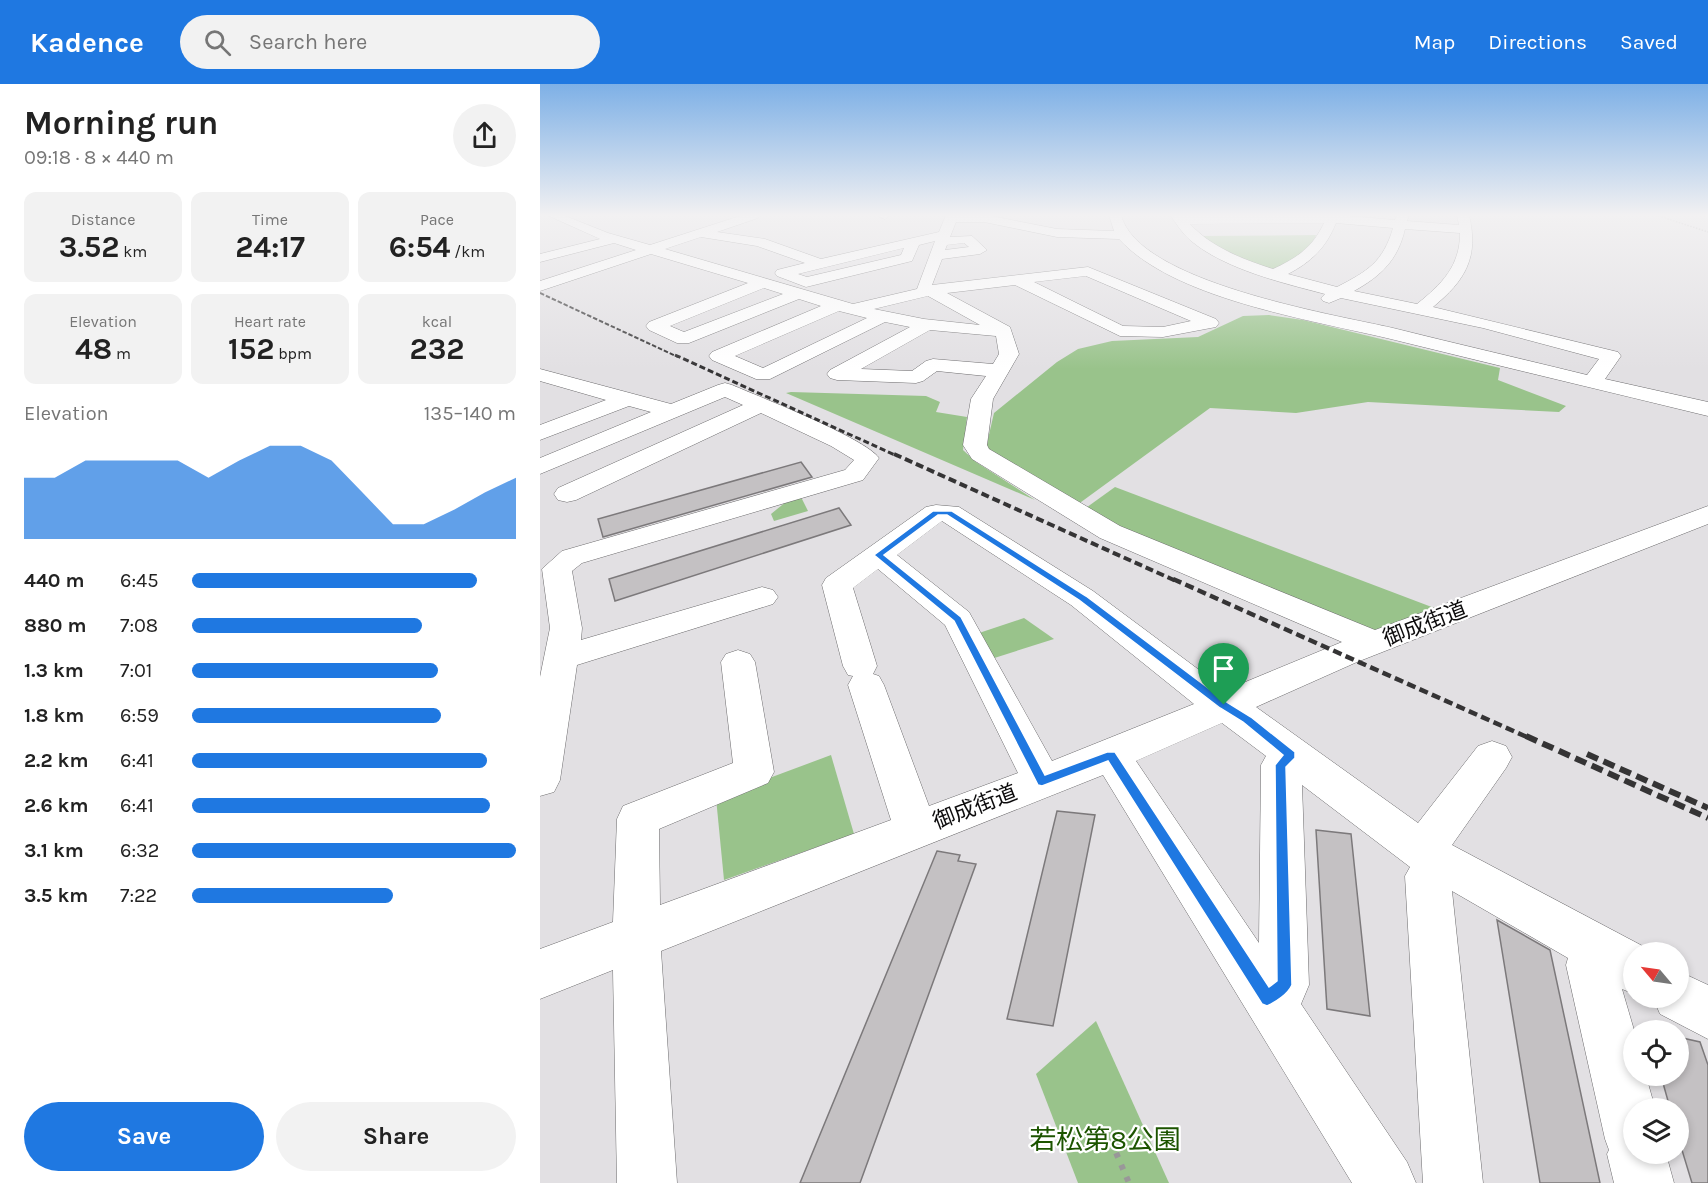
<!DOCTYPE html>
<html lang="en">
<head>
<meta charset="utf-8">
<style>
  body { margin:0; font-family:Karla,"Noto Sans JP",sans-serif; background:#f2f2f2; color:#222; height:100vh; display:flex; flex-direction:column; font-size:22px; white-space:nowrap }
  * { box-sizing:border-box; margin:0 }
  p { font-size:20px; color:#767676 }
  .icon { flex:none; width:33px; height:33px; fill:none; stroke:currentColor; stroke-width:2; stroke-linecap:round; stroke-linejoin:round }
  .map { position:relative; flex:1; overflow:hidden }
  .side { display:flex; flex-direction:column; background:#fff; width:540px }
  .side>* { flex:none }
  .needle { width:39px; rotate:299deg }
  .fabs { position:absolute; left:1083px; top:858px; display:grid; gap:12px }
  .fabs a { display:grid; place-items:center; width:66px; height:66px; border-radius:50%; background:#fff; box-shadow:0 3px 9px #0003; font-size:30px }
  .pin { position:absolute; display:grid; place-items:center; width:51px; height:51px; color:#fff; margin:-62px -26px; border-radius:50% 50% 50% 0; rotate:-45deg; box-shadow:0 0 6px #0007 }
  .pin .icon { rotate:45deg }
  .round { display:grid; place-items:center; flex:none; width:63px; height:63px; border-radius:32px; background:#f2f2f2 }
  .headline { display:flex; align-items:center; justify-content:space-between; height:102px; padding:0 24px }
  h1 { font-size:33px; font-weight:700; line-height:45px }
  .figures { display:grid; grid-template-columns:repeat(3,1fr); gap:9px; height:102px; padding:6px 24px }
  .figures div { display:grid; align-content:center; border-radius:12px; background:#f2f2f2; text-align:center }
  .figures b { font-size:30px; font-weight:700 }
  .figures small { font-size:16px; font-weight:400 }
  .figures p { font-size:16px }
  .chart { height:168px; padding:12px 24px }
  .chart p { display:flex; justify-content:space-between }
  .chart svg { width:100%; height:108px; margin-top:6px; fill:#1f78e1; opacity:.7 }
  .cta { display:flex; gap:12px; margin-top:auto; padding:12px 24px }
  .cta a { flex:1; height:69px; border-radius:36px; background:#1f78e1; color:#fff; font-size:24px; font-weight:700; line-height:69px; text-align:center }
  .cta a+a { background:#f2f2f2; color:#222 }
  ul { padding:0 24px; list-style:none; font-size:20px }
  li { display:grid; grid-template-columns:96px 72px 1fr; align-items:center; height:45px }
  li i { height:15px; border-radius:8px; background:#1f78e1 }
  header { display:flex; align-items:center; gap:36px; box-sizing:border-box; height:84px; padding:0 30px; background:#1f78e1; color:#fff }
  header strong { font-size:28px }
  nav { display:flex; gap:33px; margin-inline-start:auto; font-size:21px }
  .search { width:420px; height:54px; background:#f2f2f2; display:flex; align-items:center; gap:15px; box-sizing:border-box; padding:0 21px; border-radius:33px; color:#767676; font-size:22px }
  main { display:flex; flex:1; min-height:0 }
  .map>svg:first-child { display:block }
</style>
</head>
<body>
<header>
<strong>Kadence</strong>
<div class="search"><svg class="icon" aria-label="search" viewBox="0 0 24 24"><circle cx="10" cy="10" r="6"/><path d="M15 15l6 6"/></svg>Search here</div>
<nav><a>Map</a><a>Directions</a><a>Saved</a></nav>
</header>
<main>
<section class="side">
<div class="headline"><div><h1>Morning run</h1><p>09:18 · 8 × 440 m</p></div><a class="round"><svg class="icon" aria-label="share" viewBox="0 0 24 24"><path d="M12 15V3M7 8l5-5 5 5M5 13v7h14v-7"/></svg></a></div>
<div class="figures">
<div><p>Distance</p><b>3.52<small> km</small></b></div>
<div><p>Time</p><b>24:17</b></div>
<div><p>Pace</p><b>6:54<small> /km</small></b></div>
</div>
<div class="figures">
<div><p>Elevation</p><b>48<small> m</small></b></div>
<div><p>Heart rate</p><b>152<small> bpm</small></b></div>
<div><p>kcal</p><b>232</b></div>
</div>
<div class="chart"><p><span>Elevation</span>135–140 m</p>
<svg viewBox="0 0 160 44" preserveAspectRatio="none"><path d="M0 44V19L10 19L20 12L30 12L40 12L50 12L60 19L70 12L80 6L90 6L100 12L110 25L120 38L130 38L140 32L150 25L160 19V44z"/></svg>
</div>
<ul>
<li><b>440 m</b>6:45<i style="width:88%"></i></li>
<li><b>880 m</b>7:08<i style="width:71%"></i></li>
<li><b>1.3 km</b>7:01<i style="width:76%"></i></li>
<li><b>1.8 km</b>6:59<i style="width:77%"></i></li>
<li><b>2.2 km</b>6:41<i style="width:91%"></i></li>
<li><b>2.6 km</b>6:41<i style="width:92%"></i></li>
<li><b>3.1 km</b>6:32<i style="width:100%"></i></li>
<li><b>3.5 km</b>7:22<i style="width:62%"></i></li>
</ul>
<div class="cta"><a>Save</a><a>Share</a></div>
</section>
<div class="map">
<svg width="1168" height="1099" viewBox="0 0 1168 1099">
  <rect width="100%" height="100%" fill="#e2e0e3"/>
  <g fill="#99c38b">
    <path d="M776,151c-6,19 -26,26 -42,36 -26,-10 -52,-19 -75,-35z"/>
    <path d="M729,231l34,5 197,48 -2,12 68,26 -7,6 -191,-10 -72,11 -86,-5 -133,97 -92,-53 9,-39 63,-51 21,-13 34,-8 86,-4 45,-21z"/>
    <path d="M251,308l135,4 14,6 -4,10 31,5 -4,33 13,12 59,38 -249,-107z"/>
    <path d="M575,403l322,122 -68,28 -286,-127z"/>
    <path d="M261,413l7,14 -34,10 -3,-7 16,-13z"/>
    <path d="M484,534l30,21 -69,22 -12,-26z"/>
    <path d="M291,671l23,79 -130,46 -8,-82z"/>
    <path d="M556,937l73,162h-91l-42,-109z"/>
  </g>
  <g fill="#c4c1c3" stroke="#7c797b" stroke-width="1.5">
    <path d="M261,378l11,15 -209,60 -5,-18z"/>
    <path d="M299,424l12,17 -236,76 -6,-22z"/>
    <path d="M517,727l38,4 -42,211 -46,-7z"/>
    <path d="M776,746l35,4 19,182 -43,-7z"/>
    <path d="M397,767l23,4 -2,6 18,3 -116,319h-60z"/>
    <path d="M957,836l53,30 50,233h-60z"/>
    <path d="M1138,953l22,5 8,23v118h-16l-14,-46v-29h-8l-9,-32h17z"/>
  </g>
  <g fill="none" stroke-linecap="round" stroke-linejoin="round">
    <defs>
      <g id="minor">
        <path d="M7,131h16l45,18 42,12 93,-30h17l-2,3 -41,14 48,7 56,20 118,-27 7,-17h40l71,14 57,2 -5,-16h12c17,67 210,99 272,113 64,16 129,31 194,47l12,-16 -116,-31 -142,-30 -12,5 -6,-2 -2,-3 4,-4c-42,-11 -101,-25 -135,-54 -8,-7 -14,-17 -20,-25h167l58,5 2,-5h12l-2,6 52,4 -2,-10h12c10,42 -3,65 -36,92l185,45 3,4 -16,23 103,23v14c-102,-25 -204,-49 -305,-74 -82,-21 -226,-40 -284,-103l-62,-2 -73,-15h-28l-6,15 22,-1 15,14 -7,4 -38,5 -10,26 156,-18 128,52 3,4 -3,4 -53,10 -43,-1 -105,-51 -68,8 63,34 9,27 -26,45 -6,46 2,4 131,77 255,104 333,-124v18l-351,138 -101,45 162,116 60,-77 14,-5 14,5 6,11 -6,11 -54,77 200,106 -18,1v42l-12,-5 12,41v46h12l9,32h-21v46h32l8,29h-60l-7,-29 2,-4 -4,-11 -39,-174 2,-7 -116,-67 31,292h-60l-18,-307 5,-9 -108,-82 7,200 -8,19 106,158 9,21h-64l-249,-408 -442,176 16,232h-60l-4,-213 -73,29v-50l73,-27 4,-103 6,-13 110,-43 -12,-101 5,-8 12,-4 12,4 5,8 19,110 -6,11 -109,46 1,76 231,-85 -43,-135 5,-9 -5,-1 -5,-9 -21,-81 4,-7 100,-71 10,-2 23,2 134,84 133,99 116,-48 -242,-104 -128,-79 -9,-14 8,-46 15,-23 -49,-5 -14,10 -7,2 -79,-3 -7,-2 -3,-4 3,-4 80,-43 -25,-5 -115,57h-14l-44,-19 -3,-4 3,-4 109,-46 -22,-7 -110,44h-12l-28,-13 -3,-4 3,-4 99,-39 -97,-29 -111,37v-10l96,-31 -22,-7 -74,19v-8l60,-15zM784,139c-11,24 -27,35 -51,46 -29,-9 -62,-22 -83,-45zM796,139l57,5c-10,34 -25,43 -56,59l-49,-13c23,-12 38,-26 48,-51zM865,145l55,4c0,33 -18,51 -43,71l-63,-13c27,-15 44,-31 51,-62zM161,153l56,9 48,17 -28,7 -2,3 2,3 29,11 106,-26 7,-16 16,-4 -18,48 -64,15 -188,-55zM424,159l5,4 -24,3 2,-5zM364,164l-3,7 -94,22 -9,-3zM546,192l105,45 -28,6 -40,-1 -89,-44zM224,204l19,6 -99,38 -14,-6zM388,212l52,29 -56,-6 -50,-10zM299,227l28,7 -104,50 -28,-12zM390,246l66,6 3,18 -6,10 -60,-5 -7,2 -14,10 -51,-2zM402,437l129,84 123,99 -142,57 -83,-149 -72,-57zM338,485l67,56 73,148 -89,33 -45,-121 -5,-9 -6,-2 4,-8 -24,-78zM682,639l44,33 -5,9 -2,178 -123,-182z"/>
        <path d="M336,131h15l-6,4z"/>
        <path d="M0,285l131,35 47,-19 7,-2 7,2c28,12 133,53 147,73l-16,22 -281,83 -10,8 10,57 -1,12 181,-53 11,3 5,7 -5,7 -196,61 -17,115 -6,12 -14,4v-119l10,-49 -8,-59 20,-18 283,-81 9,-10 -23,-14 -70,-33 -185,87 -9,2 -9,-2 -4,-6 4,-6 185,-83 -18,-8 -185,77v-16l111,-46 -22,-6 -89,34v-15l66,-25 -66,-19z"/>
        <path d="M1138,887l30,14v54l-48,-25 -7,-16h25z"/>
      </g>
    </defs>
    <use href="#minor" stroke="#6d6c6e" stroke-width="1"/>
    <path stroke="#999799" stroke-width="1.5" stroke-dasharray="1.5 1.5" stroke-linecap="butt" d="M1116,131l52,17"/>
    <path stroke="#999799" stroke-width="6" stroke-dasharray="5 8" stroke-linecap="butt" d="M571,1057l18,42"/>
    <use href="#minor" fill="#fff" fill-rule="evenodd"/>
    <path stroke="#353435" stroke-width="2" stroke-dasharray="4.5 2" stroke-linecap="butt" d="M0,209l138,64"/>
    <path stroke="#353435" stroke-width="3" stroke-dasharray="6 3" stroke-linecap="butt" d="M135,271l222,101"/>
    <path stroke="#353435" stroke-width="4" stroke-dasharray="8 4" stroke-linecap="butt" d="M354,370l282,127"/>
    <path stroke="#353435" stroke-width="4.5" stroke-dasharray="9 4.5" stroke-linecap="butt" d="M633,495l356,159"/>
    <g stroke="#353435" stroke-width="6" stroke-dasharray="12 6" stroke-linecap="butt">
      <path d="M986,652l182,82"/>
      <path d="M1047,670l121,54"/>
    </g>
  </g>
  <linearGradient id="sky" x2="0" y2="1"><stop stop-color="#7eb0e6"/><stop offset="0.46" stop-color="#f2f1f2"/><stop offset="1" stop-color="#f2f1f2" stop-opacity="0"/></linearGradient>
  <rect width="1168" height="285" fill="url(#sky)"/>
  <path fill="#1f78e1" stroke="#fff" stroke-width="1.5" fill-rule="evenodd" d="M393,427h19l134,85 142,107 23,14 44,35v6l-9,9 6,218c-4,9 -16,17 -25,21l-5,-2 -154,-243 -66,25 -4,-1 -84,-164 -80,-66zM398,431h9l132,85 141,108 23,14 40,33 -8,10 2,216 -8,6 -154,-235h-8l-62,23 -84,-158 -77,-62z"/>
  <g text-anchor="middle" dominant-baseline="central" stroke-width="4.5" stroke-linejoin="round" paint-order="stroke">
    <g font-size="22" fill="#0c0b0c" stroke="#fff">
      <text transform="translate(885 540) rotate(-21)">御成街道</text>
      <text transform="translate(435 723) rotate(-21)">御成街道</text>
    </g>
    <g font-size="27" fill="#1c5400" stroke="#fff">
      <text x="565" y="1056">若松第8公園</text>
    </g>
  </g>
</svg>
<div class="fabs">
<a><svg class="needle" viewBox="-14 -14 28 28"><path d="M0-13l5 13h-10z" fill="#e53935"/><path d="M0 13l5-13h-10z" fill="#767676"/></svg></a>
<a><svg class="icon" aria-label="locate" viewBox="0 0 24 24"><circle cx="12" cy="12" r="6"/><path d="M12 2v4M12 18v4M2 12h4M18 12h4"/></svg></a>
<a><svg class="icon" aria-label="layers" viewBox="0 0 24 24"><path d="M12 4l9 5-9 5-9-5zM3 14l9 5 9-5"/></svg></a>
</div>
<div class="pin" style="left:684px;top:621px;background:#1e9e55"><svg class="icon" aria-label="arrive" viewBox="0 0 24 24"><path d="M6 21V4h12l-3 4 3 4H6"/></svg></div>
</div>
</main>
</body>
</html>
